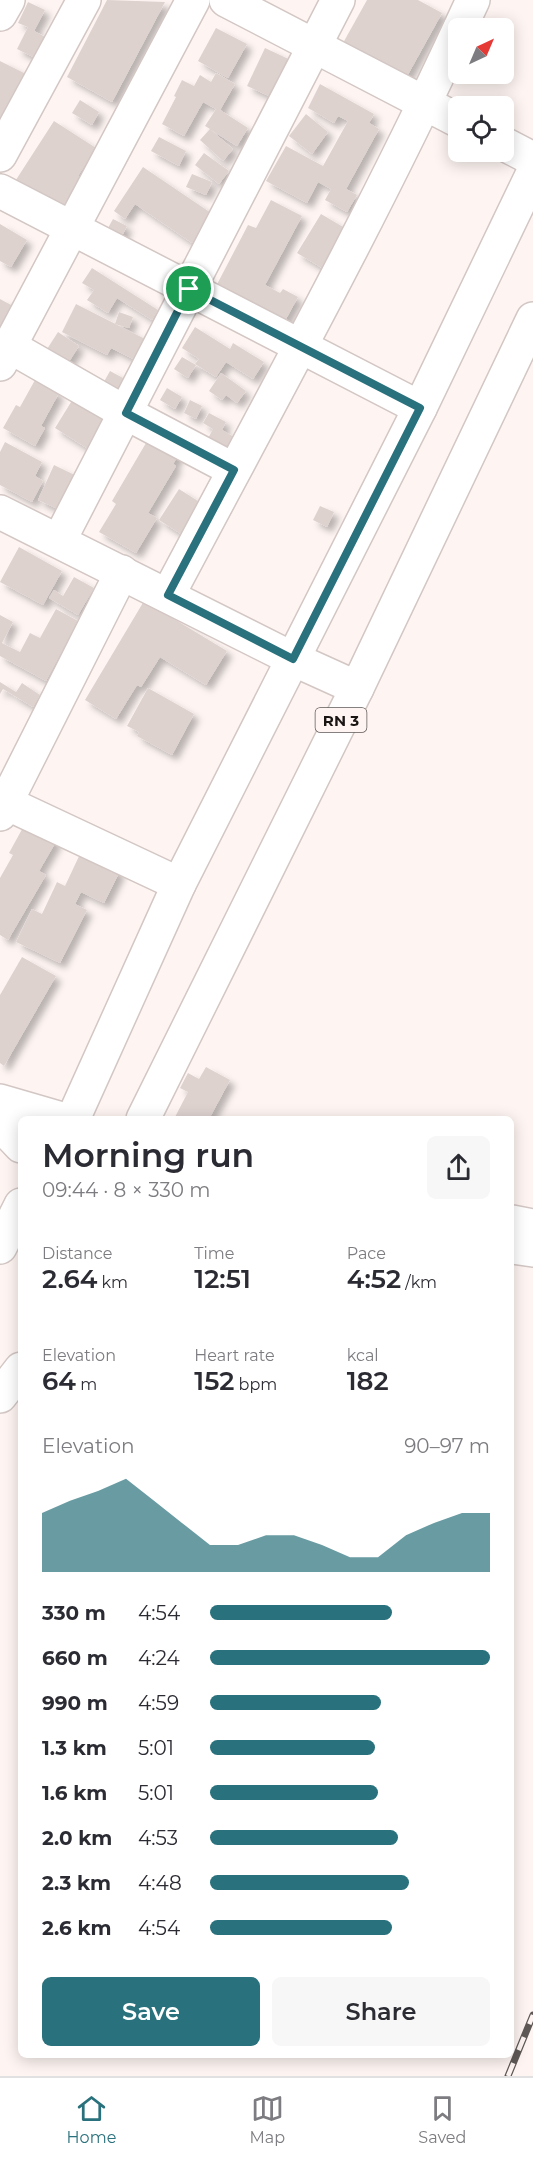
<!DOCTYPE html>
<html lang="en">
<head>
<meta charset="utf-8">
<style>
  body { margin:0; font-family:Montserrat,sans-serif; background:#f7f7f7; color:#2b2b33; height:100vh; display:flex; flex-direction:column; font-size:22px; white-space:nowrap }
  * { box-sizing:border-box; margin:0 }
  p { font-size:20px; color:#7c7c81 }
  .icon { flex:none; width:33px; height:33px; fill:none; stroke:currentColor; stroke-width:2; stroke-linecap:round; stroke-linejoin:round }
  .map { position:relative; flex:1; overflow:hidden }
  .sheet { position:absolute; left:18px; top:1116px; width:496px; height:942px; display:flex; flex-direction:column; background:#fff; border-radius:9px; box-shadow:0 3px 15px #0003 }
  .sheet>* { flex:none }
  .needle { width:39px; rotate:44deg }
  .tools { position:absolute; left:448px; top:18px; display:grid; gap:12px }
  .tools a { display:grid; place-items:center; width:66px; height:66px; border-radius:9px; background:#fff; box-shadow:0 3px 15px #0003; font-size:30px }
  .pin { position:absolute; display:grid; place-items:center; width:51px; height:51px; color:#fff; margin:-26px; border:3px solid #fff; border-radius:50%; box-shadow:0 2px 6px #0007 }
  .round { display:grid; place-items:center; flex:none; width:63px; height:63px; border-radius:9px; background:#f7f7f7 }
  .head { display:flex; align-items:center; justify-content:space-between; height:102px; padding:0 24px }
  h1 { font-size:33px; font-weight:600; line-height:45px }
  .metrics { display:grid; grid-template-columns:repeat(3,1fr); gap:9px; height:102px; padding:6px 24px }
  .metrics div { display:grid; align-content:center }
  .metrics b { font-size:26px; font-weight:600 }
  .metrics small { font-size:16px; font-weight:400 }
  .metrics p { font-size:16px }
  .chart { height:168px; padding:12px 24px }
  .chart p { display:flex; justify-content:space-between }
  .chart svg { width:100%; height:108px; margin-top:6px; fill:#29717c; opacity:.7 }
  .action { display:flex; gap:12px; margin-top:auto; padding:12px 24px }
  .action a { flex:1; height:69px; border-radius:9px; background:#29717c; color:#fff; font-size:24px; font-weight:600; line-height:69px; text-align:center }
  .action a+a { background:#f7f7f7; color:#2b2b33 }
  ul { padding:0 24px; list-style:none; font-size:20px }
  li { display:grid; grid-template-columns:96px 72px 1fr; align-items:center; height:45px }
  li i { height:15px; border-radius:8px; background:#29717c }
  .dock { display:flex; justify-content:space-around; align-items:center; height:84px; border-top:2px solid #e1e1e2; background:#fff; font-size:16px; color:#7c7c81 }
  .dock a { display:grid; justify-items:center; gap:3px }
  .dock .selected { color:#29717c }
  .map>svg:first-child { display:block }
</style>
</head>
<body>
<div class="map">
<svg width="533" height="2076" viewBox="0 0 533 2076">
  <defs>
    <filter id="shadow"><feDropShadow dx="5.5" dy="5.5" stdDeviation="3" flood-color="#0004"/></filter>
  </defs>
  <rect width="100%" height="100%" fill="#fef5f2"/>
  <g fill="#ded2cf" filter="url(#shadow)">
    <path d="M107,0l58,2 -53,100 -45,-25z"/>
    <path d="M367,0h51l24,13 -36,65 -63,-35z"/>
    <path d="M28,2l17,8 -11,21 13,7 -10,21 -20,-10 11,-22 -10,-4z"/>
    <path d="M216,28l31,16 -19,34 -30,-17z"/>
    <path d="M265,48l32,15 -17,38 -33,-15z"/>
    <path d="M0,61l26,13 -26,59z"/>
    <path d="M216,73l19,11 -15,26 28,18 -11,18 -26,-16 22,19 -10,12 -23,-21 10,-11 -5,-3 11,-17 -13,-7 -19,34 -22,-12 14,-27 -2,-1 8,-16 12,6 6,-11 11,7z"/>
    <path d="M320,84l54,30 -5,9 10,6 -33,60 11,6 -10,17 -22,-12 6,-11 -13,-7 -11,21 -41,-22 20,-35 37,20 25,-45 -10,-5 -4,7 -26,-15z"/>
    <path d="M80,100l19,12 -7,13 -20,-12z"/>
    <path d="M306,114l22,18 -16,22 -23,-18z"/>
    <path d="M54,121l42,27 -18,28 6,3 -24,38 -48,-31z"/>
    <path d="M159,137l27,14 -7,15 -28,-15z"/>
    <path d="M204,153l25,18 -10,13 -24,-19z"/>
    <path d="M143,167l68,46 -19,30 -57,-39 -10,15 -11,-8z"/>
    <path d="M192,174l20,8 -6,13 -20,-8z"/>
    <path d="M271,200l31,16 -37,69 15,8 3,-4 15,8 -17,31 -68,-36 35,-67 8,3z"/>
    <path d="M321,214l29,17 -23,40 -30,-18z"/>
    <path d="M113,219l14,7 -9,18 -15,-7z"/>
    <path d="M0,224l27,16 -16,27 -11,-6z"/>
    <path d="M92,268l66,42 -6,10 -35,-22 -9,15 -21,-13 7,-10 -12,-7z"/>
    <path d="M0,299l13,7 -13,23z"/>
    <path d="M76,304l69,35 -10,21 -24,-12 -4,7 -45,-23z"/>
    <path d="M119,312l14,5 -4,11 -14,-4z"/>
    <path d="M195,327l35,22 3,-6 31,19 -11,17 -27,-17 -10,15 -21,-13 4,-5 -17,-11z"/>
    <path d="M58,332l21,14 -18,28 -21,-14z"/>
    <path d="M182,357l14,8 -8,13 -14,-9z"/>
    <path d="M110,371l24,13 -14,25 -24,-13z"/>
    <path d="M221,373l25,18 -9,12 -11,-8 -4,5 -13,-9z"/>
    <path d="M35,380l24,13 -18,33 4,2 -10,18 -32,-18 13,-23 4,2z"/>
    <path d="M167,388l15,9 -7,12 -15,-9z"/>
    <path d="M76,394l39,24 -22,34 -38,-24z"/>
    <path d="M190,400l12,6 -6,13 -12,-6z"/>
    <path d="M209,413l17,9 -4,8 12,7 -11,21 -20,-10 10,-19 -10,-6z"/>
    <path d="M153,431l29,18 -9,15 3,2 -28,47 9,5 -21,35 -37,-21 17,-28 -4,-3z"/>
    <path d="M5,442l37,20 -7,14 8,5 -11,21 -32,-17v-33z"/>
    <path d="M54,465l31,15 -16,34 -31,-14z"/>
    <path d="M179,489l30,19 -20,31 -30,-19z"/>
    <path d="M320,506l14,6 -7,15 -14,-7z"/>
    <path d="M19,547l43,24 -19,34 -43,-23z"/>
    <path d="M74,577l20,11 -16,27 -29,-17 5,-8 9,6z"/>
    <path d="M144,601l83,50 -21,34 -46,-28 -19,30 -4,-2 -21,34 -31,-19z"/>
    <path d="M56,609l22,12 -32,60 -46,-25v-41l13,7 -11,21 18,9 10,-19 10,5z"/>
    <path d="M0,682l16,10 6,-9 18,12 -7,12 -30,-18 -3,5z"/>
    <path d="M148,688l46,26 -22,41 -35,-19 2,-4 -12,-6z"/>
    <path d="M26,822l31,18 -18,31 7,4 -38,65 -8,-5v-57l13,-23 -4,-2z"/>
    <path d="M81,852l39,19 -16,32 -23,-11 -6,12 12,6 -27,53 -44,-21 16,-33 10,5 15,-32 8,4z"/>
    <path d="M22,957l34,19 -52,90 -4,-3v-68z"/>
    <path d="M206,1067l24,13 -21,39h-30l-4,-2 13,-25 -8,-4 8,-15 11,6z"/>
  </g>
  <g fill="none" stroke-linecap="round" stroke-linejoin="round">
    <defs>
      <g id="minor">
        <path d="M226,0l233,121"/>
        <path d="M0,14l8,-14"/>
        <path d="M460,28l13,-28"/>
        <path d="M504,144l29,15"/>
        <path d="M0,155l84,-155"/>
        <path d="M0,191l420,217"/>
        <path d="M9,346l117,67 108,57"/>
        <path d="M0,364l193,-364"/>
        <path d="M0,512l293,147 64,29"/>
        <path d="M59,541l279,-541"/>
        <path d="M168,595c99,-187 202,-373 291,-565"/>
        <path d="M0,800l179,84"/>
        <path d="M0,814l122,-242"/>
        <path d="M0,1101l62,18"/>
        <path d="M0,1124l21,22"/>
        <path d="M512,1222l21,4"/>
        <path d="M512,1247l21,3"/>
      </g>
      <g id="major">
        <path d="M73,1119l106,-235 241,-476 113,-235"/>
        <path d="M143,1119l214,-431 176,-369"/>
        <path d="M0,1247l21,-42"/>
        <path d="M0,1396l21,-27"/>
      </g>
    </defs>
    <use href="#minor" stroke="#d3c7c4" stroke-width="36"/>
    <use href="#major" stroke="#d3c7c4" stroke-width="36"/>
    <use href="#minor" stroke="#fff" stroke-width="33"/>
    <use href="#major" stroke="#fff" stroke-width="33"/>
    <defs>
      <path id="rail" d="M508,2076l25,-61"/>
    </defs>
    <use href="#rail" stroke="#5e5957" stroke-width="7"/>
    <use href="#rail" stroke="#fef5f2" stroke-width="4.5" stroke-dasharray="14" stroke-linecap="butt"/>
  </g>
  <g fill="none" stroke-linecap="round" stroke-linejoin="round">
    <defs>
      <path id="route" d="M189,289l231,119 -127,251 -125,-64 66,-125 -108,-57z"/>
    </defs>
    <use href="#route" stroke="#fff" stroke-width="12"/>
    <use href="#route" stroke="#29717c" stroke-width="8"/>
  </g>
  <g text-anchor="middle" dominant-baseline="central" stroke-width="5" stroke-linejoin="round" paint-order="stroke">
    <rect fill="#fef5f2" stroke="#5e5857" stroke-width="1.5" x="315.5" y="708" width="51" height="24" rx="4.5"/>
    <g font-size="15" font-weight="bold" fill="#191514">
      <text x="341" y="720">RN 3</text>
    </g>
  </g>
</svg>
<div class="tools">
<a><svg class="needle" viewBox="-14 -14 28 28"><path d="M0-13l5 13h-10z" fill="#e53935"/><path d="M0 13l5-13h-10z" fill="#7c7c81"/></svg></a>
<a><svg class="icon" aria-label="locate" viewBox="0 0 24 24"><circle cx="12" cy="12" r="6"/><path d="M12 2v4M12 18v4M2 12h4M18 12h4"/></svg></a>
</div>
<div class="pin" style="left:189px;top:289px;background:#1e9e55"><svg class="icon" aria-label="arrive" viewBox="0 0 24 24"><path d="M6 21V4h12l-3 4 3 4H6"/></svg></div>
<section class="sheet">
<div class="head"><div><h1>Morning run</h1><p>09:44 · 8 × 330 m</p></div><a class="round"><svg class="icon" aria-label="share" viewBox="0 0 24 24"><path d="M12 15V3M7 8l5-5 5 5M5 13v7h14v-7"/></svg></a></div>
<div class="metrics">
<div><p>Distance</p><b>2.64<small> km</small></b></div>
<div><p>Time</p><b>12:51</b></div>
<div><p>Pace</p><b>4:52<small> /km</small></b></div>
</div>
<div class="metrics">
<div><p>Elevation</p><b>64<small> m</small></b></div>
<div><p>Heart rate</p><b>152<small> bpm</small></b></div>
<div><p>kcal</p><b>182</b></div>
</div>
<div class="chart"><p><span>Elevation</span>90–97 m</p>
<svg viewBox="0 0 160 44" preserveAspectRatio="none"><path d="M0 44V20L10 15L20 11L30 6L40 15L50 24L60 33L70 33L80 29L90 29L100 33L110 38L120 38L130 29L140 24L150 20L160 20V44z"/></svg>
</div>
<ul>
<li><b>330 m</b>4:54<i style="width:65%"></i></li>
<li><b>660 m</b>4:24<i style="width:100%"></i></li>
<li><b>990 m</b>4:59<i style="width:61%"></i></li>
<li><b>1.3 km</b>5:01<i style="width:59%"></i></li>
<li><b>1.6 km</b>5:01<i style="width:60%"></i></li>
<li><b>2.0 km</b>4:53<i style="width:67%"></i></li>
<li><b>2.3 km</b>4:48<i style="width:71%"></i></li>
<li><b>2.6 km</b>4:54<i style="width:65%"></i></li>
</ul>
<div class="action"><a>Save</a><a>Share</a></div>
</section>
</div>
<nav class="dock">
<a class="selected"><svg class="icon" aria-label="home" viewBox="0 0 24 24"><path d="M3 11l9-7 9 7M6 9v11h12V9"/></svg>Home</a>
<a><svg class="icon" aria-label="map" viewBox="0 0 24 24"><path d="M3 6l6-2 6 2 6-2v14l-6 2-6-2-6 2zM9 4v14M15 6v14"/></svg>Map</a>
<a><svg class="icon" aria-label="saved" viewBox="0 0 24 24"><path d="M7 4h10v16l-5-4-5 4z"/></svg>Saved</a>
</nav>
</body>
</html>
